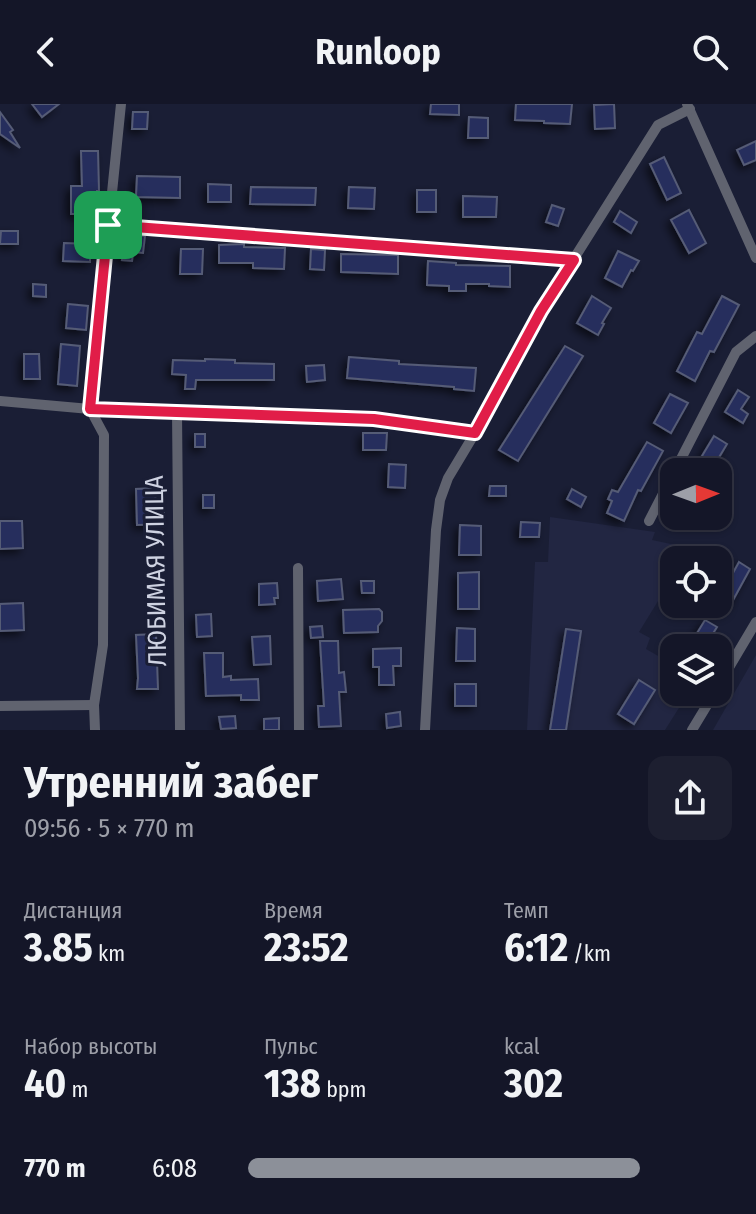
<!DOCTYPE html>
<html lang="ru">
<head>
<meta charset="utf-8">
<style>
  body { margin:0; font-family:"Fira Sans Condensed",sans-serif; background:#1d1f30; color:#f1f3f6; height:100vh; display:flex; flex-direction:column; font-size:30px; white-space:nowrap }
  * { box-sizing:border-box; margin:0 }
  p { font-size:26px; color:#9d9fa8 }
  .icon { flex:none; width:44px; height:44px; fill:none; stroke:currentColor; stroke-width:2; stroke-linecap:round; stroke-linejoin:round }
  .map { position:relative; height:626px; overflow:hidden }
  .side { display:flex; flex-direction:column; background:#141628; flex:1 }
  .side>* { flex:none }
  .needle { width:52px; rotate:89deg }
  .buttons { position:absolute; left:660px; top:354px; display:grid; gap:16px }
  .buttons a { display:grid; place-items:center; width:72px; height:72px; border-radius:16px; background:#141628; box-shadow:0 2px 6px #0004,0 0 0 2px #333545; font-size:40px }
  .pin { position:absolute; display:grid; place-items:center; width:68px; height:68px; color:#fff; margin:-34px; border-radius:16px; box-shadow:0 4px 12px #0006 }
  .round { display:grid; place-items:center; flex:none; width:84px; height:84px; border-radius:16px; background:#1d1f30 }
  .summary { display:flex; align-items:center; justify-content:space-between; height:136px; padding:0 24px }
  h1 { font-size:44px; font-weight:700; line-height:60px }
  .figures { display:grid; grid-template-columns:repeat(3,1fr); gap:12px; height:136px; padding:8px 24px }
  .figures div { display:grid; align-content:center }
  .figures b { font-size:40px; font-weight:700 }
  .figures small { font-size:22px; font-weight:400 }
  .figures p { font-size:22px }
  ul { padding:0 24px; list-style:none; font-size:26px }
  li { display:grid; grid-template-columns:128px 96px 1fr; align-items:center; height:60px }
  li i { height:20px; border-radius:10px; background:#8c9099 }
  header { display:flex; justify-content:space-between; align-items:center; height:104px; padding:0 24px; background:#141628; font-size:36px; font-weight:700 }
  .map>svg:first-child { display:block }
</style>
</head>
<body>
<header><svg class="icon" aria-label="back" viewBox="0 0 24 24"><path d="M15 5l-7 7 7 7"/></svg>Runloop<svg class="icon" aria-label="search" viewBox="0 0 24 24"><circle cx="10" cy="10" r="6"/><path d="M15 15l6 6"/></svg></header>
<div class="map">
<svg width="756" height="626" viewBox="0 0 756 626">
  <defs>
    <filter id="shadow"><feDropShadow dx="-4" dy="4" stdDeviation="4" flood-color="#0009"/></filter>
  </defs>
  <rect width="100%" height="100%" fill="#1a1e35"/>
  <g fill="#222642">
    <path d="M550,413l105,15 -3,8 38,8 -7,12h-9v15l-35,57 11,6 -4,11 28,16v27h15l-24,38h-138l8,-168h13z"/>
    <path d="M756,551v75h-43z"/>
  </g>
  <g fill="#272d5d" stroke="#555b76" stroke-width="2" filter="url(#shadow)">
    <path d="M32,0h27l-17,13z"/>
    <path d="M431,0h28v11l-29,-1z"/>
    <path d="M516,0h56l-2,20 -26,-1v-2l-29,-1z"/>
    <path d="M614,0l1,24 -20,1 -1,-24z"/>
    <path d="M0,8l13,18 -3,2 10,16 -20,-14z"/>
    <path d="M133,8h15l-1,17h-15z"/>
    <path d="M469,13l19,1v20h-20z"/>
    <path d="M756,37v19l-12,5 -7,-15z"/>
    <path d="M81,47h17l1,40h-2v23h-26v-28h11z"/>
    <path d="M664,53l17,36 -14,7 -17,-36z"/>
    <path d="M137,72l43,1v21l-44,-1z"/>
    <path d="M208,80l23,1v17h-23z"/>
    <path d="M251,83l65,1 -1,17 -65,-1z"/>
    <path d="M349,83l26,1 -1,21 -26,-1z"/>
    <rect x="417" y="86" width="19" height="22"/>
    <path d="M463,92l34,1 -1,20h-33z"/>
    <path d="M552,101l12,4 -6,17 -12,-4z"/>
    <path d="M689,106l17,33 -17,10 -18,-33z"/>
    <path d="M620,107l17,11 -6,11 -17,-11z"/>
    <path d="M1,127h17v13h-18z"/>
    <path d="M125,130l20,2 -2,17 -10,-1 -1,9 -10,-1z"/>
    <path d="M64,139l26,1v18l-27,-1z"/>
    <path d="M244,140v3l41,1 -1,21 -31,-1v-5h-34v-18z"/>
    <path d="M181,145h22l-1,25h-22z"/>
    <path d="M311,145l14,1 -1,20 -14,-1z"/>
    <path d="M618,147l21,10 -6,10 -2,-1 -9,17 -17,-9z"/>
    <path d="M341,150l57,1v19l-57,-2z"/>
    <path d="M428,157l28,2v2l54,1v21l-21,-1v-2h-23v7h-17v-5l-22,-1z"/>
    <path d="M33,180l13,1v12l-13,-1z"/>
    <path d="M592,192l19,12 -9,15 2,1 -6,11 -21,-12z"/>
    <path d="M722,192l17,9 -25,47 -4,-1 -15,30 -18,-10 20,-39 5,2z"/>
    <path d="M68,200l20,2 -2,24 -20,-2z"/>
    <path d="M61,240l19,2 -3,40 -19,-2z"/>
    <path d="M565,242l18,10 -65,105 -19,-11z"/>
    <path d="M24,250h15l1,25h-16z"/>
    <path d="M349,253l50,4v3l77,4 -2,23 -20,-2v-2l-107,-9z"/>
    <path d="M205,255l30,1v3l39,1v16h-78l-1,9h-10l1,-14 -14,-1 1,-14 32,1z"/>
    <path d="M324,261l1,15 -18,2 -1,-16z"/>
    <path d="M738,286l11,7 -8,12 7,5 -5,9 -18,-11z"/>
    <path d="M670,290l18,9 -17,30 -17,-10z"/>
    <path d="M363,329h24l-1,17h-23z"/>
    <rect x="195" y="330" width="10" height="13"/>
    <path d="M714,332l13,8 -12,20 -13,-8z"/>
    <path d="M647,338l16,9 -22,40 -3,-1 -14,31 -17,-8 5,-12 -4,-2 4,-9 6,2z"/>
    <path d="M389,360l17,1 -1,23 -17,-1z"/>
    <path d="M490,382h16v10h-17z"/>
    <path d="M155,384l1,26 8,-1v11l-27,1 -1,-36z"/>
    <path d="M572,385l14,8 -5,10 -14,-8z"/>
    <rect x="203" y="391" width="11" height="13"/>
    <path d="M0,417h22l1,27 -23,1z"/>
    <path d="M521,418l19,1 -1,14h-19z"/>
    <path d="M460,421l21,1v29h-22z"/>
    <path d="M739,458l11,7 -18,33 -11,-7z"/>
    <path d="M479,468v37h-21v-36z"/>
    <path d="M341,475l2,20 -25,2 -1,-20z"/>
    <path d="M361,477h13v12h-12z"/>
    <path d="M277,479l1,15h-4l1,6 -16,1v-21z"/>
    <path d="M23,499l1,27 -24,1v-27z"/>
    <path d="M379,505l3,3v9l-4,5v6l-34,1 -1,-23z"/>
    <path d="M211,510l1,22 -15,1 -1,-22z"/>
    <path d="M705,516l12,7 -13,21h-16z"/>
    <path d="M322,522l1,11 -12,1 -1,-11z"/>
    <path d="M457,524l18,1v32h-19z"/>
    <path d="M566,525l15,2 -15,99h-16z"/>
    <path d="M156,530l2,55h-21l1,-11 -2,-43z"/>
    <path d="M270,532l1,28 -17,1 -2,-28z"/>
    <path d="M320,537h18l1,32 5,-1 2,20h-7l2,34 -22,1 -1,-21h6z"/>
    <path d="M401,544v18h-8l1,19h-15v-18h-6v-18z"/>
    <path d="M204,549h19v24l8,-1v4l27,-1 1,21h-18v-5l-35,1z"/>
    <path d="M639,576l16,10 -21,34 -16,-10z"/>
    <rect x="455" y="580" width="21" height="22"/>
    <path d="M400,608l1,14 -14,2 -1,-14z"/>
    <path d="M235,612l1,12 -15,1 -2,-12z"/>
    <path d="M279,614v12h-15v-11z"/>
  </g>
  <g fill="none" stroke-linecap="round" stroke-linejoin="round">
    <g stroke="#60636f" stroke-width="10">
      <path d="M687,0l69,154"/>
      <path d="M108,121l466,35"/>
      <path d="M0,297l90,8 284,10 101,14"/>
      <path d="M177,308l3,318"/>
      <path d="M649,417l87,-169 20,-16"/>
      <path d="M298,464l1,162"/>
      <path d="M718,582l38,-64"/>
      <path d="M0,602l94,-1"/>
      <path d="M95,626l-1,-25 9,-60 1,-210 -14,-26 31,-305"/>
      <path d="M425,626l11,-200 4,-30 8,-22 27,-45 66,-122 117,-186 32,-16"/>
      <path d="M692,626l23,-38"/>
    </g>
  </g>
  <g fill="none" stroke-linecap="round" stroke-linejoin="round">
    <defs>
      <path id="route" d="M108,121l466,35 -33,51 -66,122 -101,-14 -284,-10z"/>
    </defs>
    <use href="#route" stroke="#fff" stroke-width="16"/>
    <use href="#route" stroke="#e11d48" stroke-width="10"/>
  </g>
  <g text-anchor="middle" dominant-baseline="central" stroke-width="6" stroke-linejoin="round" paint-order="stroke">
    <g font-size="26" fill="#ced2e1" stroke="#1a1e35">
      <text transform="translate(156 467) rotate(-91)">ЛЮБИМАЯ УЛИЦА</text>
    </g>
  </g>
</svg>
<div class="buttons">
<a><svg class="needle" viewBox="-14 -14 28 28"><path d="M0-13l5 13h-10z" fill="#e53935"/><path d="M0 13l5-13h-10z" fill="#9d9fa8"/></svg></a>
<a><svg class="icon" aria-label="locate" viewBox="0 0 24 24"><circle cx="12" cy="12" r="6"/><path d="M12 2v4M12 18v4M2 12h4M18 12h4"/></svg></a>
<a><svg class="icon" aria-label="layers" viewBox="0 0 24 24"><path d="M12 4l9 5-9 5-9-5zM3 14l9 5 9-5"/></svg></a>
</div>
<div class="pin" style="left:108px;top:121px;background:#1e9e55"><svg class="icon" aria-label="arrive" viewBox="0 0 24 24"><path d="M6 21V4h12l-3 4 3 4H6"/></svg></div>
</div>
<section class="side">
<div class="summary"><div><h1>Утренний забег</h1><p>09:56 · 5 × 770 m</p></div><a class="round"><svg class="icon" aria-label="share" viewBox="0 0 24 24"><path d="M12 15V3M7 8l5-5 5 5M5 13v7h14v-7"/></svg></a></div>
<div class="figures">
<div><p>Дистанция</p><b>3.85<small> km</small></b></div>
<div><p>Время</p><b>23:52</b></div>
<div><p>Темп</p><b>6:12<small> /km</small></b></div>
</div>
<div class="figures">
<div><p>Набор высоты</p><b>40<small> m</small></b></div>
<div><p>Пульс</p><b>138<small> bpm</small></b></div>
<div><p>kcal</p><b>302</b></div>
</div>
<ul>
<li><b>770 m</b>6:08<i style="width:81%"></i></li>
</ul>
</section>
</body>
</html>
